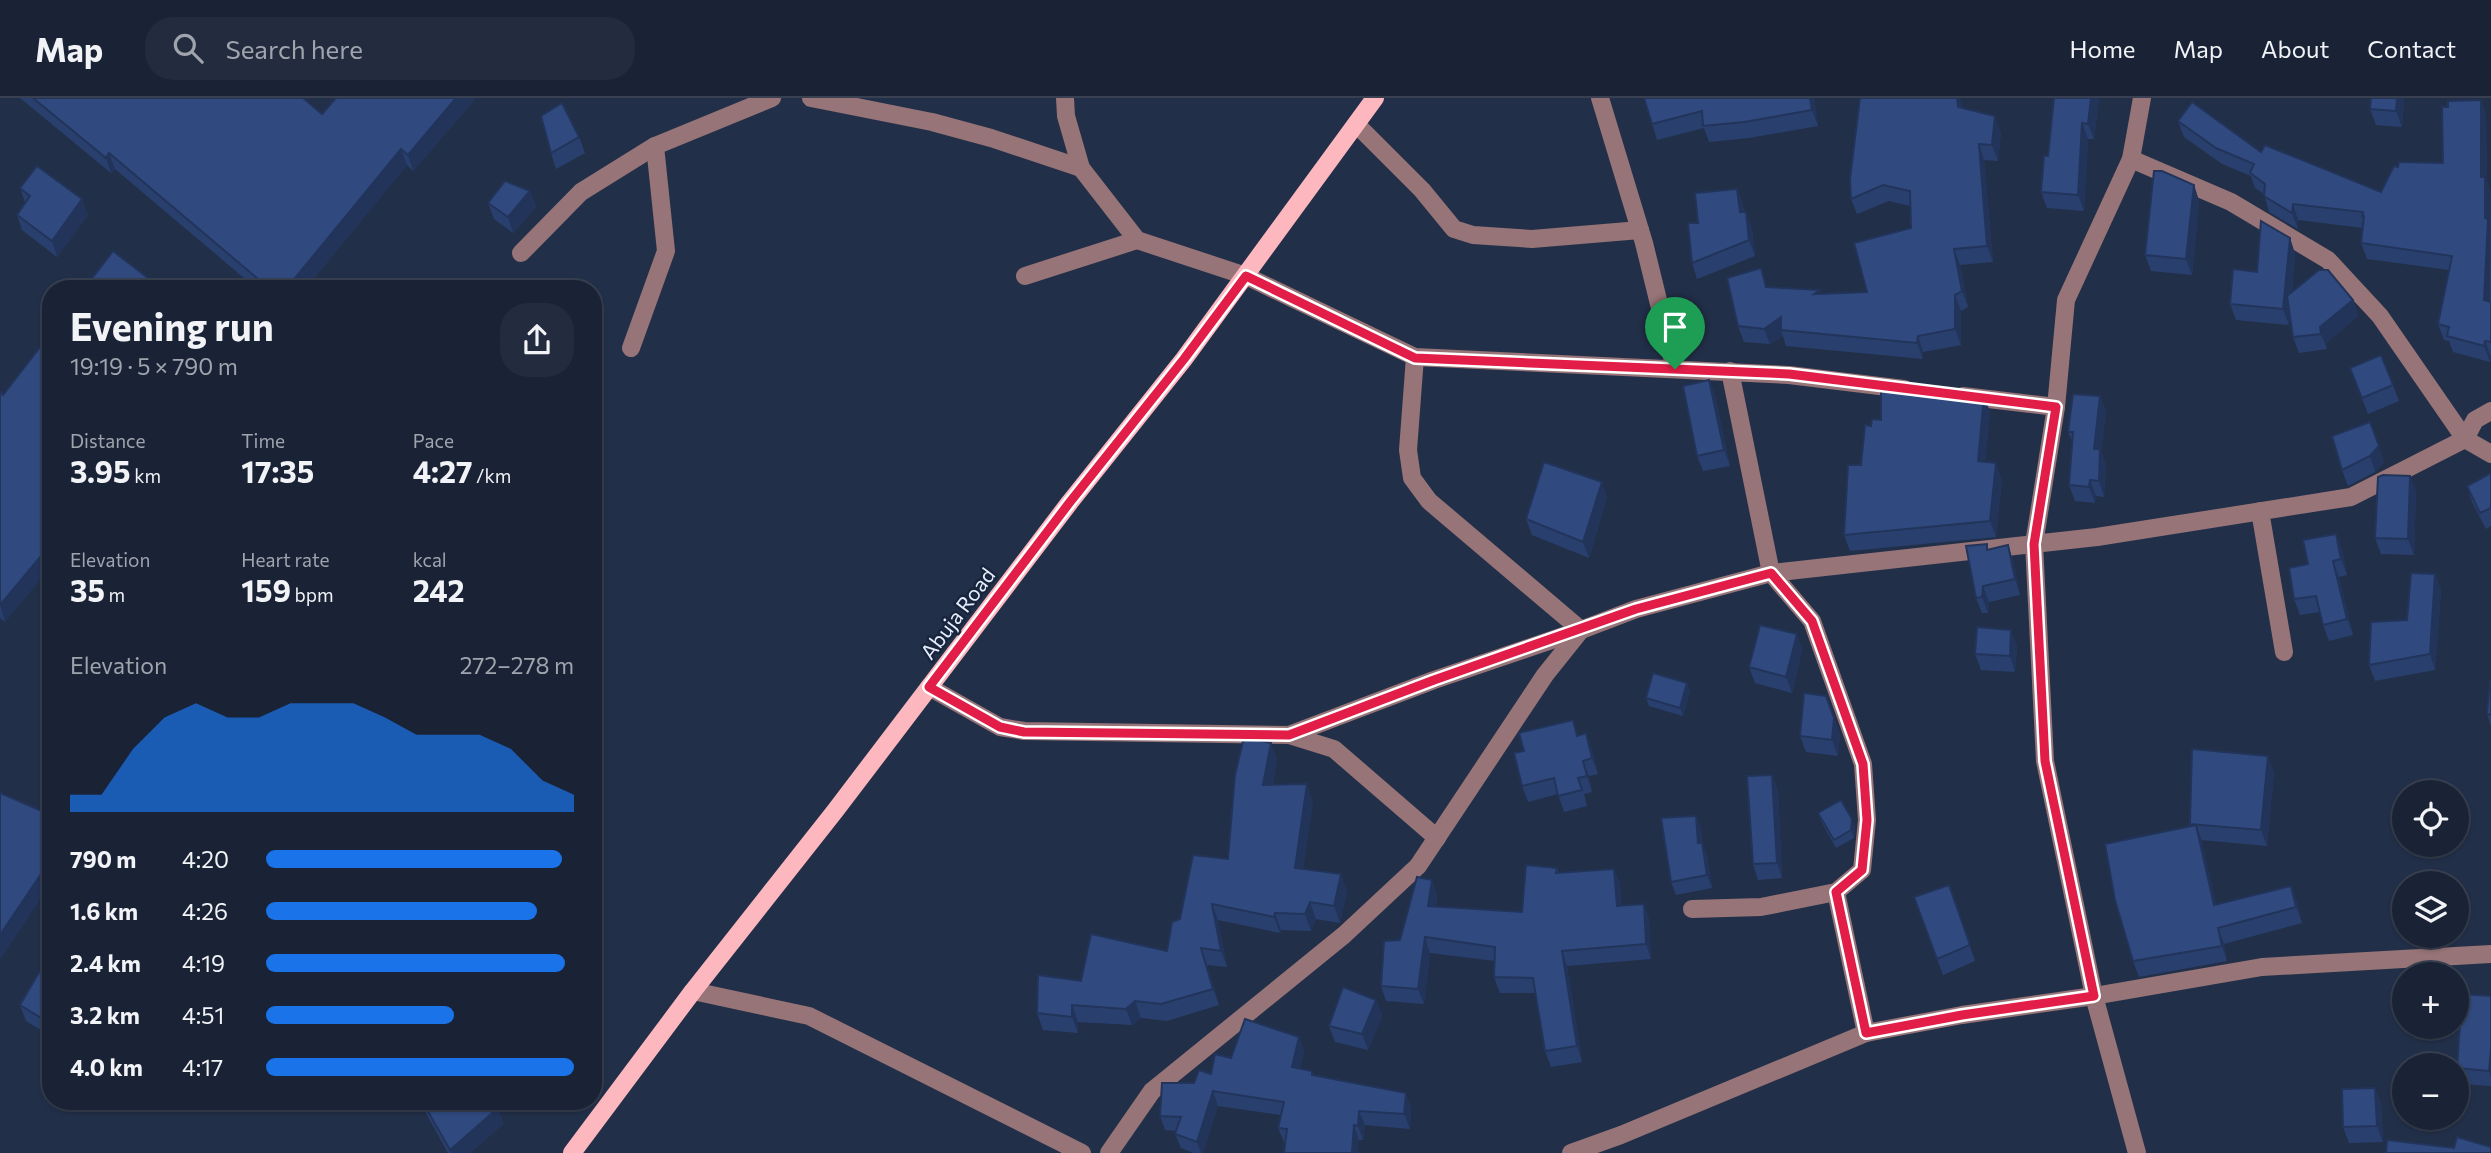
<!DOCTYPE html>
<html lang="en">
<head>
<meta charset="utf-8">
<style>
  body { margin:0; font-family:Commissioner,sans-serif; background:#232b3e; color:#f1f3f6; height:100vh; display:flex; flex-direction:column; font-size:26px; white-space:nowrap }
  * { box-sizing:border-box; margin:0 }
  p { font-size:23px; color:#9fa4ad }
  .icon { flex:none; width:38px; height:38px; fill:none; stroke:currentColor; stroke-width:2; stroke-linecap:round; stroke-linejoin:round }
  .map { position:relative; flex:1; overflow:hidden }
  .panel { position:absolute; left:42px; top:182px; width:560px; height:830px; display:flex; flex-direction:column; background:#1a2336; border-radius:28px; box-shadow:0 2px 5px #0004,0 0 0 2px #384051 }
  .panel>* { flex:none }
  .tools { position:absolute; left:2392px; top:682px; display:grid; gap:14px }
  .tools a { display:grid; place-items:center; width:77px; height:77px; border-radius:50%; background:#1a2336; box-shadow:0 2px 5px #0004,0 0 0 2px #384051; font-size:35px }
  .pin { position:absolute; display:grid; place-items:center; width:60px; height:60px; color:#fff; margin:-72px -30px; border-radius:50% 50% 50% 0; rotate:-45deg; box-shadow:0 0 7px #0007 }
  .pin .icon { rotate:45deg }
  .round { display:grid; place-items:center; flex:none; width:74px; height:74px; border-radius:28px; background:#232b3e }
  .summary { display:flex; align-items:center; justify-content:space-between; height:119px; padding:0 28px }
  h1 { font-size:38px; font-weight:700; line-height:52px }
  .figures { display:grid; grid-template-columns:repeat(3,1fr); gap:10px; height:119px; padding:7px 28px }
  .figures div { display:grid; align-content:center }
  .figures b { font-size:30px; font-weight:700 }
  .figures small { font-size:19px; font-weight:400 }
  .figures p { font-size:19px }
  .chart { height:196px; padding:14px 28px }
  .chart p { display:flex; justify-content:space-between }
  .chart svg { width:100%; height:126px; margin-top:7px; fill:#1a73e8; opacity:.7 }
  ul { padding:0 28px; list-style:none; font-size:23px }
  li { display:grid; grid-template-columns:112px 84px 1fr; align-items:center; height:52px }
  li i { height:18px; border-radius:9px; background:#1a73e8 }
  header { display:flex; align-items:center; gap:42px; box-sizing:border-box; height:98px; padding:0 35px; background:#1a2336; border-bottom:2px solid #384051 }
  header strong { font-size:33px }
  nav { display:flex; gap:38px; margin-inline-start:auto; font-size:24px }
  .search { width:490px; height:63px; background:#232b3e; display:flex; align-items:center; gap:18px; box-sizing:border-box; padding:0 24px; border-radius:28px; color:#9fa4ad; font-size:26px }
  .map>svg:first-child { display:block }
</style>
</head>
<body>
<header>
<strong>Map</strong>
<div class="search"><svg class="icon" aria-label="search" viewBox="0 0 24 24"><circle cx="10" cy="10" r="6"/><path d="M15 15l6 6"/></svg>Search here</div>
<nav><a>Home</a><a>Map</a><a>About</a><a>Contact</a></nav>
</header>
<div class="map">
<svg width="2491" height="1055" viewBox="0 0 2491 1055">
  <rect width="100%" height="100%" fill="#222f48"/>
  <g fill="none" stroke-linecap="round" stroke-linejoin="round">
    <g stroke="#967477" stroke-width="18">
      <path d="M811,0l121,24 59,16 90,30"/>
      <path d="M1065,0l1,18 15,52 56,72 109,36 169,81 374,18 115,14"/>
      <path d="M1600,0l44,145 31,126"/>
      <path d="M1356,26l66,66 32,39 19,6 59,4 108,-9"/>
      <path d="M2131,61l100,43 97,58 52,56 85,123 26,15"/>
      <path d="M521,155l60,-61 74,-46 117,-48"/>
      <path d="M1025,178l112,-36"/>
      <path d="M631,250l35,-97 -11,-105"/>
      <path d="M1415,259l-7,93 4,28 17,23 152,129"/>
      <path d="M1963,298l93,11"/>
      <path d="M2260,413l24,141"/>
      <path d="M929,589l71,40 24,4 265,4 45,14 103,89"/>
      <path d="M1289,637l145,-55 147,-50"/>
      <path d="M1836,794l30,141"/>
      <path d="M1692,811l69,-2 75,-15 26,-22 5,-50 -4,-56 -51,-143 -41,-48 -41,-202"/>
      <path d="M693,893l116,25 273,137"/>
      <path d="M1109,1055l43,-62 192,-156 74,-69 127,-191 36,-45 55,-21 135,-36 326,-36 254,-40 114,-58 10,-19 16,-9"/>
      <path d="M1571,1055l50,-18 245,-102 96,-18 132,-19 168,-29 229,-13"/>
      <path d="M2137,1055l-43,-157 -49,-235 -11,-217 22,-137 10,-107 65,-141 11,-61"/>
    </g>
    <path stroke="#fdb7be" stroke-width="18" d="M572,1055l121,-162 142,-180 235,-309 114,-143 191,-261"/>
  </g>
  <g fill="#29406e">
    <path d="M20,0h283l19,16 154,-16 -63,73 -6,-6 -102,124h-48l-142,-120 -4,4z"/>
    <path d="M1644,0h170l4,28 -69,12 -40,4 -5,-14 -47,12z"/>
    <path d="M1860,0h99l3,10 39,24 -3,29 -14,-1 9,102 -33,3 8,42 -7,4v34l-38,7v7l-137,-13 -3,-10 -13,8 -26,-2 -6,-16 29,-39 54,7 46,-2 44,-64 -1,-22 -21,-5 -32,13 -6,-15z"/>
    <path d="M2099,0l-5,41h-6l-4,72 -37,-3 -6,-16 7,-36z"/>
    <path d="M2404,0l-2,29 -26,-2 -6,-16z"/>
    <path d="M2481,2l5,16 1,65 4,12v164l-1,5 -37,-10 -4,-11 -5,-1 -6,-16 11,-54 -82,-11 -6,-16 2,-15 -65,-8v9l-29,-17 -5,-18 -9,-6 -4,-12 -29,-12 -38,-27 -6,-16 83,31 120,40 17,-25 45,-4 5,-56z"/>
    <path d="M579,39l6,16 -29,16 -5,-16z"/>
    <path d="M2194,87l5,16 -7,74 -41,-4 -6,-16z"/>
    <path d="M20,90l68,27 -31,42 -35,-27 -5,-15 8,-13z"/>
    <path d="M1737,91l6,16 1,7 8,16 3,28 -58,23 -5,-16 6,-40z"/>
    <path d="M530,93l6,16 -23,26 -19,-14 -6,-16z"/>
    <path d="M2290,140l5,16 -3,38 61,8 5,16 -32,27 1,6 -28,4 -6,-16 -3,-24 -1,12 -53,-5 -6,-16 27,-32z"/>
    <path d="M2350,270l43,17 6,16 -31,13z"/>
    <path d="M1709,282l6,16 15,70 -27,5 -6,-15z"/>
    <path d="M1929,293l55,5 6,16 -5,50 17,17 -6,58 -146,14 -6,-16 27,-109z"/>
    <path d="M0,294l3,3 2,227 -5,-4z"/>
    <path d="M2100,298l6,16 -5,39 5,14 -2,32 -8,-1 -1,7 -20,-2 -6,-16 4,-42 -5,-11z"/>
    <path d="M2370,324l14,40 -9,10 -27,14 -6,-16z"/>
    <path d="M2491,375v53l-5,3 -14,-27 -5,-16z"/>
    <path d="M2410,378l6,15 -2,64 -33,-1 -6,-16z"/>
    <path d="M1607,399l-18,61 -57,-23 -6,-16z"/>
    <path d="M2336,436l6,15 5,26 -8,2 14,58 -24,6 -6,-16 -3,-13 -20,3 -6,-16 14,-35z"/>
    <path d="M2008,447l5,16 7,34 -31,7 -1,11h-6l-6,-15 13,-49z"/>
    <path d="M2435,476l6,16 -6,80 -60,11 -6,-16 38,-45z"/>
    <path d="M1797,536l5,16 -10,43 -37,-10 -6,-16z"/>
    <path d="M2017,547l-2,27 -34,-2 -6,-16z"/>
    <path d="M2491,583v45l-4,-12z"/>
    <path d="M1687,585l3,8 -7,25 -34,-10 -3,-8z"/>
    <path d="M1826,598l14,38 -2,22 -32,-4 -6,-16z"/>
    <path d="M1579,637l13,14 6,25 -9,2 3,16 -8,2 3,12 -23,6 -6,-18 -30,8 -6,-16z"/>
    <path d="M1277,661l-4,26 40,16 -10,68 44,21 -7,33 -24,-4 -5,12 -30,-1 -1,3 -62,-13 9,47 -20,-2 12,40 -52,16 -26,-3 -9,7 -54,-3v11l-35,-3 -6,-17 44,-32 86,-30 13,-32 48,-60z"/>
    <path d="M2274,674l-7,74 -66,-6 15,65 75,-19 6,16 5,21 -78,21 3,17 -88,16 -6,-16 58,-135 -1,-2z"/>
    <path d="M1772,677l6,16 4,87 -24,2 -5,-16z"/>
    <path d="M1818,715l34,6 3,8 -1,11 -18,10 -15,-27z"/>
    <path d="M1696,718l5,13 1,13 5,13 5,33 -36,7 -5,-13z"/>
    <path d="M1557,770l2,5 55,-4 6,15 1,22 23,-2 5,16 2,39 -84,7 15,96 -31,5 -6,-16 -9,-58h-36l-6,-16 1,-16 -65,-8 -6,51 -38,-3 -5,-15 19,-46 37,-45 -1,12 86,5z"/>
    <path d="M1949,787l26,76 -32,14 -29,-78z"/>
    <path d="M51,854v84l-25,-15 -6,-16z"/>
    <path d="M2491,898v90l-29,-2 -5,-18z"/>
    <path d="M1376,902l6,16 -14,34 -33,-8 -6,-16z"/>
    <path d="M1299,939l5,14 -4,17 12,3 2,5 97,31 -1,22 -45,-4 -2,15 -79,2 -6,-14 3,-13 -63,-9 -15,47h-10l-12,-5 -6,-14 1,-3 -11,-1 -5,-14 34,-33 17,-9 20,-16z"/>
    <path d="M2375,990l6,16 2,38 -34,1 -6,-16z"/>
    <path d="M422,1003l76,7 5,16 -33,29h-22l-21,-38z"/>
  </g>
  <g fill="#22345a">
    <path d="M456,0h20l-63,73 -5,-16z"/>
    <path d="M1810,0h4l4,28 -6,-16z"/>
    <path d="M1957,0h2l2,4 3,21 -6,-16z"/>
    <path d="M2091,0h8l-5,41 -6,-15z"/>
    <path d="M2397,0h7l-2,29 -6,-16z"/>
    <path d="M2481,2l5,16 1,65 4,12 -1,123 -6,-16 1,-82 -4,-41z"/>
    <path d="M1995,18l6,16 -3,29 -6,-16z"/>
    <path d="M2082,25l6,16 -4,72 -6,-16z"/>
    <path d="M1979,46l5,16 9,102 -6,-16z"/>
    <path d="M401,51l6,16 -102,124h-19z"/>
    <path d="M109,55l6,16 -4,4 -5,-15z"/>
    <path d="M2194,87l5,16 -7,74 -6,-16z"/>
    <path d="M1737,91l6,16 2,23 -5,-16z"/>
    <path d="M530,93l6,16 -23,26 -5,-16z"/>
    <path d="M82,101l6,16 -31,42 -5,-16z"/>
    <path d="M2293,106l5,16v9l-6,-16z"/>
    <path d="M1746,114l6,16 3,28 -6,-16z"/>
    <path d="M2290,140l5,16 -6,71 -6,-16z"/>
    <path d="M1954,151l6,16 8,42 -6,-16z"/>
    <path d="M1955,197l6,16v34l-6,-16z"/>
    <path d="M2353,202l5,16 -32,27 1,6 -6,-15 -1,-7z"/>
    <path d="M1781,219v13l2,6 -13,8 -6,-15z"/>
    <path d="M1918,238l5,16v7l-6,-16z"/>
    <path d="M2485,243l6,16 -1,5 -6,-16z"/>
    <path d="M1709,282l6,16 15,70 -6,-16z"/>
    <path d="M1984,298l6,16 -6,65 -6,-16z"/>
    <path d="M2100,298l6,16 -5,39 5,14 -2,32 -5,-16 -5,-32z"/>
    <path d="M2379,348l5,16 -9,10 -5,-16z"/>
    <path d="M1996,365l6,16 -6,58 -6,-16z"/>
    <path d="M2410,378l6,15 -2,64 -6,-16z"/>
    <path d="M2090,382l6,16 -1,7 -6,-16z"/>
    <path d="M1602,384l5,15 -18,61 -6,-16z"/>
    <path d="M2336,436l6,15 5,26 -6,-16z"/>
    <path d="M51,446v23l-46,55 -5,-17z"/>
    <path d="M2008,447l5,16 7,34 -5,-16z"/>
    <path d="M2333,463l6,16 14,58 -6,-16z"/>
    <path d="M2435,476l6,16 -6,80 -5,-16z"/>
    <path d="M1983,488l6,16 -1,11 -6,-16z"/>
    <path d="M2011,532l6,15 -2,27 -5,-16z"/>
    <path d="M1797,536l5,16 -10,43 -6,-16z"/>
    <path d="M1687,585l3,8 -7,25 -3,-8z"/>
    <path d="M1834,620l6,16 -2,22 -6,-16z"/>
    <path d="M1586,635l6,16 6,25 -6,-16z"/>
    <path d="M1271,645l6,16 -7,43 -7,-17z"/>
    <path d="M2268,658l6,16 -7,74 -6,-16z"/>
    <path d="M1583,663l6,15 3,16 -5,-16z"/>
    <path d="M1772,677l6,16 4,87 -5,-15z"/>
    <path d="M1307,686l6,17 -12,83 -6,-16z"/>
    <path d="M1696,718l5,13 2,27 -5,-13z"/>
    <path d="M1852,721l3,8 -1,11 -3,-8z"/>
    <path d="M2196,727l6,16 18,80 -6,-16z"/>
    <path d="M1702,744l5,13 5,33 -5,-13z"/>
    <path d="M51,761v24l-51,77v-25z"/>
    <path d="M1614,771l6,15 2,37 -5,-15z"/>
    <path d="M1341,776l6,16 -7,33 -6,-17z"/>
    <path d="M1432,782l5,15 -3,27 -6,-16z"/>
    <path d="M2291,788l6,16 5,21 -6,-16z"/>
    <path d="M1310,804l6,17 -5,12 -6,-17z"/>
    <path d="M1212,806l6,16 9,47 -6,-16z"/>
    <path d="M1644,806l5,16 2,39 -5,-15z"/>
    <path d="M1275,815l6,17 -1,3 -6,-16z"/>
    <path d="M2218,830l6,16 3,17 -5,-15z"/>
    <path d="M1425,839l5,16 -6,51 -6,-15z"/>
    <path d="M1201,850l6,17 12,40 -6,-16z"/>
    <path d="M1562,853l5,15 15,96 -5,-16z"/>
    <path d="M1376,902l6,16 -14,34 -6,-16z"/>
    <path d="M1135,903l6,17 -9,7 -6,-16z"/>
    <path d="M1072,907l6,17v11l-6,-16z"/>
    <path d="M1299,939l5,14 -7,30 -5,-14z"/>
    <path d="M2490,951l1,1v27l-2,-6z"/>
    <path d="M2375,990l6,16 2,38 -6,-16z"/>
    <path d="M1213,993l5,15 -15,47h-2l-4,-11z"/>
    <path d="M1406,995l5,14 -1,22 -6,-15z"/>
    <path d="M498,1010l5,16 -33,29h-19l-1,-3z"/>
    <path d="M1359,1013l6,14 -2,15 -5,-14z"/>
    <path d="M1354,1027l5,15 -1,13h-6z"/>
  </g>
  <g fill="#304a80" stroke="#22345a" stroke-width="2">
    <path d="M33,0h270l19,16 14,-16h120l-48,57 -7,-6 -115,140h-28l6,-5 -155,-131 -3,5z"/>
    <path d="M1644,0h166l2,12 -68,12 -41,4 -1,-15 -50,13z"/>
    <path d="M1860,0h97l1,9 37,9 -3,29 -13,-1 8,102 -33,3 8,42 -7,4v34l-37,7 -1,7 -136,-13v-13l-17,12 -26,-3 -11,-48 34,-10 5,19 54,3 -6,4 53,-2 -13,-49 57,-15 -1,-37 -27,-6 -32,14 -1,-20z"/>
    <path d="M2054,0h37l-3,26 -6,-1 -4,72 -37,-3 3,-36h4z"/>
    <path d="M2371,0h26l-1,13 -26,-2z"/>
    <path d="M2481,2v77h4v41l3,1 -4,81 7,2v40l-6,-1 -1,5 -37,-10 2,-9 -11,-3 14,-68 -91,-13 3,-27h-2l1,-4 -70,-8 -1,9 -28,-17 1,-12 -15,-11 4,-9 -38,-16 -38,-27 14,-19 69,50 4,-7 116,47 13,-26 4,1 1,-5 44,1 -1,-56h6v-6z"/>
    <path d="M562,5l17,34 -28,16 -10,-37z"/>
    <path d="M37,68l45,33 -30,42 -35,-26 13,-19 -10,-8z"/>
    <path d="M2154,73h8l32,14 -8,74 -41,-4z"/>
    <path d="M505,83l25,10 -22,26 -20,-14z"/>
    <path d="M1737,91l3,23h6l3,28 -57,23 -4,-40h10l-3,-30z"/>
    <path d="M2261,123l29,17 -7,71 -53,-5 3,-35 24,3z"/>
    <path d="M113,153l49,38h-78z"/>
    <path d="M2319,172h9l25,30 -33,27 1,7 -28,3 -6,-41z"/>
    <path d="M51,235v211l-51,61v-213l3,3z"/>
    <path d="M2381,257l12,30 -31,13 -12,-30z"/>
    <path d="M1709,282l15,70 -27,6 -14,-70z"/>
    <path d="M1881,285l48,8 55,5 -6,65 18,2 -6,58 -146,14 4,-70h13l4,-40 6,1 1,-7 9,1z"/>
    <path d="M2073,296l27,2 -6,53h6l-1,32 -9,-1 -1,7 -20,-2 4,-53h-5z"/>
    <path d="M2370,324l9,24 -9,10 -28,14 -10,-34z"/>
    <path d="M1544,364l58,20 -19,60 -57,-23z"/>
    <path d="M2491,375v35l-11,5 -13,-27z"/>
    <path d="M2383,377l27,1 -2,63 -33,-1 3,-61z"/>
    <path d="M2336,436l5,25 -8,2 14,58 -24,6 -7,-29 -22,3 -5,-31 19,-4 -5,-24z"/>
    <path d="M1987,446v6l21,-5 7,34 -32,7 -1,11 -6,1 -10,-52z"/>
    <path d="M2411,475l24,1 -5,80 -61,11 2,-43 36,-2z"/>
    <path d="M1760,527l37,9 -11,43 -37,-10z"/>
    <path d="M1977,529l34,3 -1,26 -35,-2z"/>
    <path d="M1653,575l34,10 -7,25 -34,-10z"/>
    <path d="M2490,583h1v34l-4,-1z"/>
    <path d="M1804,595l22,3 8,22 -2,22 -32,-4z"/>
    <path d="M1573,622l4,16 9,-3 6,25 -9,3 4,15 -9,2 4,12 -24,6 -4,-18 -32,8 -8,-33 10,-2 -5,-18z"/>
    <path d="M1244,639l27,6 -8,42 44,-1 -12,84 46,6 -7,32 -24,-4 -5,12 -30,-1 -1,4 -62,-13 9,47 -20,-3 12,41 -52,15 -26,-3 -9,8 -54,-4v12l-35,-4 1,-38 43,6 10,-47 76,17 5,-29 8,-3 13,-64 35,4 7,-84z"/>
    <path d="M2192,651l76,7 -7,74 -71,-6z"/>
    <path d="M1772,677l5,88 -24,1 -6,-88z"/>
    <path d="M0,695l51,22v44l-51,76z"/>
    <path d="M1841,702l11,19 -1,11 -17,10 -16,-27z"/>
    <path d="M1696,718l2,27 4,-1 5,33 -36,7 -10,-64z"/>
    <path d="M2196,727l18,80 77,-19 5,21 -78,21 4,18 -89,15 -18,-61 -10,-56z"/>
    <path d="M1526,767l31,3 -1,5 58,-4 3,37 27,-2 2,40 -84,7 15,95 -32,5 -12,-73 -39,-1 1,-30 -70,-10 -7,52 -37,-3 3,-45 16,-1 17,-63 15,3 -4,26 94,6z"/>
    <path d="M1949,787l21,60 -33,14 -23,-62z"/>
    <path d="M51,854v72l-31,-19z"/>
    <path d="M1343,889l33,13 -14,34 -33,-8z"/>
    <path d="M2462,896l29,2v53l-2,22 -32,-3z"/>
    <path d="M1245,921l54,18 -7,30 20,4v4l94,18 -2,21 -45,-3 -1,15 -4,-1 -2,28h-68l3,-24 -9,-1 6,-26 -71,-11 -16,51 -22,-8 6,-17 -21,-1 2,-33h32l5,-13 12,4 4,-20 16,4z"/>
    <path d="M2375,990l2,38 -34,1 -1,-38z"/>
    <path d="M422,1003h69l7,7 -48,42z"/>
    <path d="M2457,1039l34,10v6h-105l1,-13 67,8z"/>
  </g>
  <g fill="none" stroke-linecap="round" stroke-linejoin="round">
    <defs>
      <path id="route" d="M1246,178l169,82 374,16 267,33 -22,137 11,217 49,235 -132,19 -96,18 -30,-141 26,-22 5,-50 -4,-56 -51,-143 -41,-48 -135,36 -202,71 -145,55 -265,-3 -24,-5 -71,-40 141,-185 114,-143z"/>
    </defs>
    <use href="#route" stroke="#fff" stroke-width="14"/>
    <use href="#route" stroke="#e11d48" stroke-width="9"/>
  </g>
  <g text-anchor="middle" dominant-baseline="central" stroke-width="5" stroke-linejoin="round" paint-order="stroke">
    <g font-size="21" fill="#e5eefe" stroke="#19253d">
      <text transform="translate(957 515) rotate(-53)">Abuja Road</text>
    </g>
  </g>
</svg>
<div class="tools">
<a><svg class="icon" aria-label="locate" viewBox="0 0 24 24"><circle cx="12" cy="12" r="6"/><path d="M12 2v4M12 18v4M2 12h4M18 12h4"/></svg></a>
<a><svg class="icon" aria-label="layers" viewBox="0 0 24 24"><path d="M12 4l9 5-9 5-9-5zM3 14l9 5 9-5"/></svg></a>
<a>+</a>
<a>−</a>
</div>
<div class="pin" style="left:1675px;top:271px;background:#1e9e55"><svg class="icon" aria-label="arrive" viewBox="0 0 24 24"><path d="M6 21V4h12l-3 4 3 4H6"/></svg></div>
<section class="panel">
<div class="summary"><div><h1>Evening run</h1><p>19:19 · 5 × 790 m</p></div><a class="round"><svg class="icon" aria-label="share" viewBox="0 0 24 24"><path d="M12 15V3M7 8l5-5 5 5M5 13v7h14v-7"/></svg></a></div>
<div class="figures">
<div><p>Distance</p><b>3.95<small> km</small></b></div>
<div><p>Time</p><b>17:35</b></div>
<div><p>Pace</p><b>4:27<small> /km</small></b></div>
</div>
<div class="figures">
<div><p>Elevation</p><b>35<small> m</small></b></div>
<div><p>Heart rate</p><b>159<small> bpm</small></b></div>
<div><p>kcal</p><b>242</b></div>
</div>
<div class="chart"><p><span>Elevation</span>272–278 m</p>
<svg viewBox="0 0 160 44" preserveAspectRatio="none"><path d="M0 44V38L10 38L20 22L30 11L40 6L50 11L60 11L70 6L80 6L90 6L100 11L110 17L120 17L130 17L140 22L150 33L160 38V44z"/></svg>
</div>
<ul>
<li><b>790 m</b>4:20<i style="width:96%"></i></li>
<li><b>1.6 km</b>4:26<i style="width:88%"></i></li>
<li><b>2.4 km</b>4:19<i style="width:97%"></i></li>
<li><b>3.2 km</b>4:51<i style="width:61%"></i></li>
<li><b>4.0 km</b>4:17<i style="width:100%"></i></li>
</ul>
</section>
</div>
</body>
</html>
